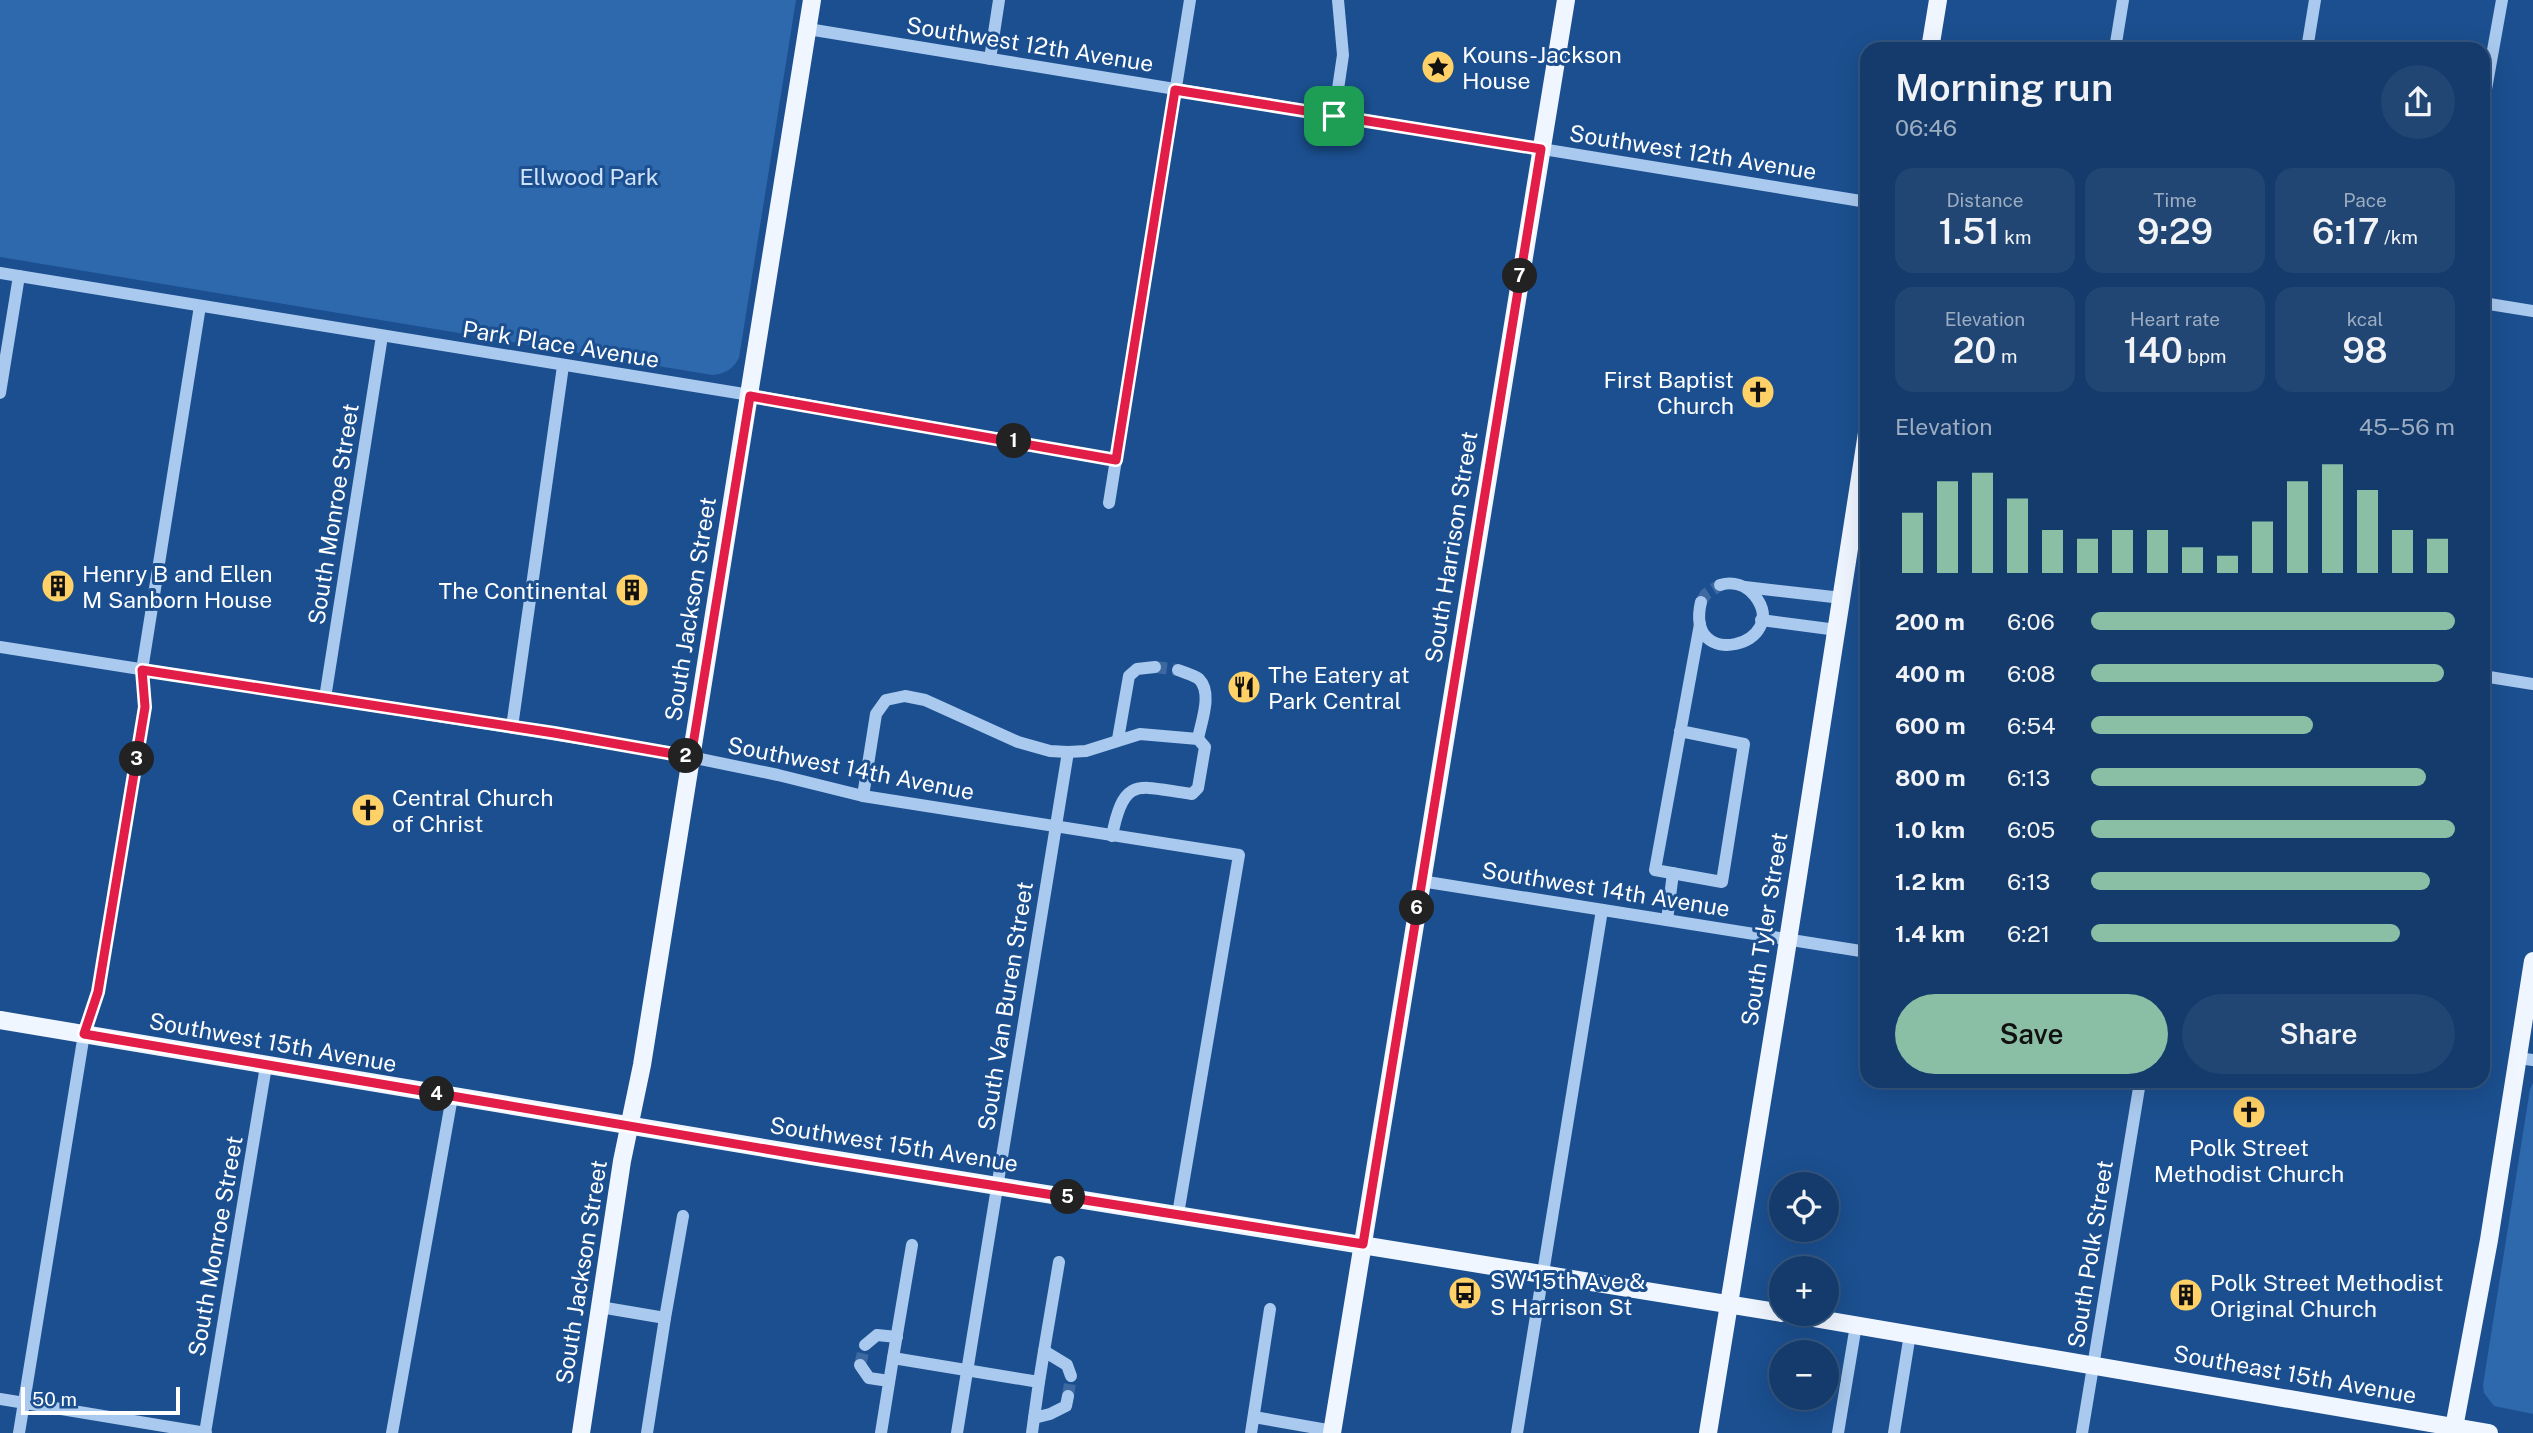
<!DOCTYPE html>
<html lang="en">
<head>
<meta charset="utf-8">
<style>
  body { margin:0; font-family:"Public Sans",sans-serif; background:#214673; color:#f1f3f6; height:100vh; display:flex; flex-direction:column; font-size:26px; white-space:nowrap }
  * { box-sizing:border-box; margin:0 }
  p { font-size:23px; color:#9dadc1 }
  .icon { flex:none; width:38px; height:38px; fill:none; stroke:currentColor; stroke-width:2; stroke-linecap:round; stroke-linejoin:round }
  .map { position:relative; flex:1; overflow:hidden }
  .panel { position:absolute; left:1860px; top:42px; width:630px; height:1046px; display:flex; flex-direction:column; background:#143b6b; border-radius:21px; box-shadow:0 7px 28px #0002,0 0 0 2px #33557e }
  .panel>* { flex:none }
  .tools { position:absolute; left:1769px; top:1172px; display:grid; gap:14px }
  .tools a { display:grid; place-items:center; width:70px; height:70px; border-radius:50%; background:#143b6b; box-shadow:0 7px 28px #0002,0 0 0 2px #33557e; font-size:35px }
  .scale { position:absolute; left:21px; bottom:18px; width:159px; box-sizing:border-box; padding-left:7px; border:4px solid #fff; border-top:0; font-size:19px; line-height:24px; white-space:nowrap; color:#fff; -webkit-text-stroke:5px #1b4f8f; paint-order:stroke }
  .pin { position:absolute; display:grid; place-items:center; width:60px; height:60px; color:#fff; margin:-30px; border-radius:14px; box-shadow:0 4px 10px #0006 }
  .km { position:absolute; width:35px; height:35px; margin:-18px; border-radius:50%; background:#222; color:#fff; font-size:19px; line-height:35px; text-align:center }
  .round { display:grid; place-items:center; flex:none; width:74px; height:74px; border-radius:37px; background:#214673 }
  .head { display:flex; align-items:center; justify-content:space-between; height:119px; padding:0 35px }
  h1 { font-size:38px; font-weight:600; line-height:52px }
  .metrics { display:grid; grid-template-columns:repeat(3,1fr); gap:10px; height:119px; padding:7px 35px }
  .metrics div { display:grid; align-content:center; border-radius:18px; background:#214673; text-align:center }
  .metrics b { font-size:35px; font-weight:600 }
  .metrics small { font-size:19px; font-weight:400 }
  .metrics p { font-size:19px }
  .chart { height:196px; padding:14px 35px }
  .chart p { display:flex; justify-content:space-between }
  .chart svg { width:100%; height:126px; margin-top:7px; stroke:#8abfa5; stroke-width:6 }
  .primary-button { display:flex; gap:14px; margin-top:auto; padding:14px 35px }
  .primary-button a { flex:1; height:80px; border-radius:42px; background:#8abfa5; color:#111; font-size:28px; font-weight:600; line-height:80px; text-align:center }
  .primary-button a+a { background:#214673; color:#f1f3f6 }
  ul { padding:0 35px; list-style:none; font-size:23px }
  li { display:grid; grid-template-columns:112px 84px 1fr; align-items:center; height:52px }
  li i { height:18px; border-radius:9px; background:#8abfa5 }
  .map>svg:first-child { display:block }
</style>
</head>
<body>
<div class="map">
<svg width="2533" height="1433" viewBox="0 0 2533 1433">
  <rect width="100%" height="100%" fill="#1b4f8f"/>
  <g fill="#2e69ad">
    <path d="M0,0h796l-57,358c-6,11 -14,16 -27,17l-712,-118z"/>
    <path d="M2533,1083v331l-39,-8 -10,-13 -1,-8 47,-296z"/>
  </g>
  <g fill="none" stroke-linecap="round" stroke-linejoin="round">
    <g stroke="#3d69a0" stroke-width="12" stroke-dasharray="12 6" stroke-linecap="butt">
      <path d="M1701,602l5,-8 14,-9"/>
      <path d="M1155,667l23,3"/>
      <path d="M860,1365l5,-20"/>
      <path d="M1068,1396l3,-20"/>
    </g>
    <g stroke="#a9c9ee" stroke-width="12">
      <path d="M808,29l1059,173"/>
      <path d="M2115,49l8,-49"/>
      <path d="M2307,49l8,-49"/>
      <path d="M990,59l9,-59"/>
      <path d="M2483,106l19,-106"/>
      <path d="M1334,116l9,-61 -5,-55"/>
      <path d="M0,273l750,122 366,65"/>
      <path d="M2483,303l50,8"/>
      <path d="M0,393l19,-117"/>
      <path d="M1109,503l81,-503"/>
      <path d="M1745,587l97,11"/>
      <path d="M1701,602c-17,72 91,42 54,-6 -9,-11 -22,-15 -35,-11"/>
      <path d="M1761,620l76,10"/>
      <path d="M0,647l666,105 112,23 85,21 376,59 -61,359"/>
      <path d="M1178,670c7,3 16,5 21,9 14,14 2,43 -1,60"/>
      <path d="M2483,676l50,8"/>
      <path d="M325,698l57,-362"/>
      <path d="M512,727l51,-361"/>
      <path d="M1680,731l64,13 -22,138 -67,-12 45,-246"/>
      <path d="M1118,739l11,-63 8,-7 18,-2"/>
      <path d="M863,796l13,-82 10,-14 19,-4 20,4 93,42 32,9 18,1 18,-1 54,-17 58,5 7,8 -7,41 -6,6c-53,-7 -68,-20 -80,42"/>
      <path d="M1421,881l446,71"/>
      <path d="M1667,920l6,-47"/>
      <path d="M2518,1058l15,2"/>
      <path d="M600,1307l65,11 18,-102"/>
      <path d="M865,1345l12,-10 20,2"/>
      <path d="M1044,1351l15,-89"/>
      <path d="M893,1358l19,-113"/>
      <path d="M860,1365l9,13 20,3"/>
      <path d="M1039,1382l5,-31 23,14 4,11"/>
      <path d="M0,1399l206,34"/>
      <path d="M1254,1417l79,14"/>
      <path d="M19,1433l65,-399 14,-42 47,-285 -3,-37 58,-364"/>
      <path d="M205,1433l61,-367"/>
      <path d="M392,1433l60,-336"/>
      <path d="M647,1433l18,-115"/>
      <path d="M881,1433l12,-75 146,24 -5,36 16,-4 16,-8 2,-10"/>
      <path d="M957,1433l111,-681"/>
      <path d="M1032,1433l2,-15"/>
      <path d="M1251,1433l19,-124"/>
      <path d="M1517,1433l85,-523"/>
      <path d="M1838,1433l18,-108"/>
      <path d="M1894,1433l16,-99"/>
      <path d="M2082,1433l58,-351"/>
    </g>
    <g stroke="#f0f6ff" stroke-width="18">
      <path d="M1930,49l8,-49"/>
      <path d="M0,1020l812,136 970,157"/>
      <path d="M1790,1314l699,119"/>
      <path d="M581,1433l41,-272 20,-96 170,-1065"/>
      <path d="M1332,1433l234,-1433"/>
      <path d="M1708,1433l76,-467 83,-533"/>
      <path d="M2453,1433l36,-193 44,-279"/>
    </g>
  </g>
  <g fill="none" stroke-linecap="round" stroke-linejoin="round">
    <defs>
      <path id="route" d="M1175,90l366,59 -178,1095 -550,-87 -729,-123 14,-42 47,-285 -3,-37 412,63 137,24 59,-361 366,64z"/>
    </defs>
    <use href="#route" stroke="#fff" stroke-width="14"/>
    <use href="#route" stroke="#e11d48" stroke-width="9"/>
  </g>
  <defs>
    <symbol id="sight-disc" viewBox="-11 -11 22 22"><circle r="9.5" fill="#ffd166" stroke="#1b4f8f"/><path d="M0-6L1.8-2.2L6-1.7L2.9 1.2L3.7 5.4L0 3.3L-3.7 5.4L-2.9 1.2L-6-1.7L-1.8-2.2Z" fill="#111"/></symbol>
    <symbol id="church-disc" viewBox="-11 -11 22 22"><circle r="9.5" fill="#ffd166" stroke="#1b4f8f"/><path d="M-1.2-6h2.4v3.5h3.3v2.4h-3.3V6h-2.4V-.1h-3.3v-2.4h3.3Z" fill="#111"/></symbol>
    <symbol id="building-disc" viewBox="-11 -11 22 22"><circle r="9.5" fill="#ffd166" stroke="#1b4f8f"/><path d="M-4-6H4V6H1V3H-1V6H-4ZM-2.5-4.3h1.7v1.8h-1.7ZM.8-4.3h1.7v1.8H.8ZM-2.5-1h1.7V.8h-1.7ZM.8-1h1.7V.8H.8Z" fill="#111"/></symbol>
    <symbol id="restaurant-disc" viewBox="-11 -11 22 22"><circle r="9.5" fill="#ffd166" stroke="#1b4f8f"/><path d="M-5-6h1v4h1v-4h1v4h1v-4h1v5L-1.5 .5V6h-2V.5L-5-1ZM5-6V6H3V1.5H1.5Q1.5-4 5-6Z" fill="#111"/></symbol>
    <symbol id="bus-disc" viewBox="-11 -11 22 22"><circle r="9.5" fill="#ffd166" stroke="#1b4f8f"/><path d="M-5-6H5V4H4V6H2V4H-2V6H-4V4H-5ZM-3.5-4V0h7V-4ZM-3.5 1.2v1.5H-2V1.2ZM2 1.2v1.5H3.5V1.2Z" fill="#111"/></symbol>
  </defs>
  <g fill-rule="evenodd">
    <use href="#sight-disc" x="1419" y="48" width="38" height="38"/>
    <use href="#church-disc" x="1739" y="373" width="38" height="38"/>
    <use href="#building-disc" x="39" y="567" width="38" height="38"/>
    <use href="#building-disc" x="613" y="571" width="38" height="38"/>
    <use href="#restaurant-disc" x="1225" y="668" width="38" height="38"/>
    <use href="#church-disc" x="349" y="791" width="38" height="38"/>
    <use href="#church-disc" x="2230" y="1093" width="38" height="38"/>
    <use href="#bus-disc" x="1446" y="1274" width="38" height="38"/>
    <use href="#building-disc" x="2167" y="1276" width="38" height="38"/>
  </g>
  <g text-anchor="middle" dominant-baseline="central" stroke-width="6" stroke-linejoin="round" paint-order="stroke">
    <g font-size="23" fill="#fff" stroke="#1b4f8f">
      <text transform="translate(1030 44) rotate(9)">Southwest 12th Avenue</text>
      <text transform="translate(1693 152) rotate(9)">Southwest 12th Avenue</text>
      <text transform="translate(561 344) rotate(9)">Park Place Avenue</text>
      <text transform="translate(333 514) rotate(-81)">South Monroe Street</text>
      <text transform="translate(1451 547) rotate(-81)">South Harrison Street</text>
      <text transform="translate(690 609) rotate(-81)">South Jackson Street</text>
      <text transform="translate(851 768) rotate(11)">Southwest 14th Avenue</text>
      <text transform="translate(1606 889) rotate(9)">Southwest 14th Avenue</text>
      <text transform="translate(1764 929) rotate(-81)">South Tyler Street</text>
      <text transform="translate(1005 1006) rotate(-81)">South Van Buren Street</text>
      <text transform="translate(273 1042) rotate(10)">Southwest 15th Avenue</text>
      <text transform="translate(894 1144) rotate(9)">Southwest 15th Avenue</text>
      <text transform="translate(215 1246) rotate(-80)">South Monroe Street</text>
      <text transform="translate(2090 1254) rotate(-81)">South Polk Street</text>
      <text transform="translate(581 1272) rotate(-81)">South Jackson Street</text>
      <text transform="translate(2295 1374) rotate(10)">Southeast 15th Avenue</text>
    </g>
    <g font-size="23" fill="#fff" stroke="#1b4f8f" text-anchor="start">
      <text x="1462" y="54">Kouns-Jackson<tspan x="1462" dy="26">House</tspan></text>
      <text x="1734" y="379" text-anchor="end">First Baptist<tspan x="1734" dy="26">Church</tspan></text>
      <text x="82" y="573">Henry B and Ellen<tspan x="82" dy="26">M Sanborn House</tspan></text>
      <text x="608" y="590" text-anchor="end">The Continental</text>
      <text x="1268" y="674">The Eatery at<tspan x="1268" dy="26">Park Central</tspan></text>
      <text x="392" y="797">Central Church<tspan x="392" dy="26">of Christ</tspan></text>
      <text x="2249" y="1147" text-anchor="middle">Polk Street<tspan x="2249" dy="26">Methodist Church</tspan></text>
      <text x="1490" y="1280">SW 15th Ave &amp;<tspan x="1490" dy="26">S Harrison St</tspan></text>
      <text x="2210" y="1282">Polk Street Methodist<tspan x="2210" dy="26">Original Church</tspan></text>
    </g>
    <g font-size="23" fill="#cfe3fa" stroke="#1b4f8f">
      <text x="589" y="176">Ellwood Park</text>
    </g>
  </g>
</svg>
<div class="tools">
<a><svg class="icon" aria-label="locate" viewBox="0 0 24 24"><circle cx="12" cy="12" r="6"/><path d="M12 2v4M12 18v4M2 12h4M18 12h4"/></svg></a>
<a>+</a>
<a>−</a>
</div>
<div class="scale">50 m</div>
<div class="pin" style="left:1334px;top:116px;background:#1e9e55"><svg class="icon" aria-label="arrive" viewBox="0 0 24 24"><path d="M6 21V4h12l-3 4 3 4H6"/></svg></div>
<b class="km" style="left:1014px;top:441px">1</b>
<b class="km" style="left:686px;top:756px">2</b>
<b class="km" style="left:137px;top:759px">3</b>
<b class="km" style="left:437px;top:1094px">4</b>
<b class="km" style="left:1068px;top:1197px">5</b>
<b class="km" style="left:1417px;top:908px">6</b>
<b class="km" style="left:1520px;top:276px">7</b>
<section class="panel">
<div class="head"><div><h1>Morning run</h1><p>06:46</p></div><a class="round"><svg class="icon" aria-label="share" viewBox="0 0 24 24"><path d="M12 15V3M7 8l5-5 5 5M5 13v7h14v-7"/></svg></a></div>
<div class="metrics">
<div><p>Distance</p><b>1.51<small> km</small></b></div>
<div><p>Time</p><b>9:29</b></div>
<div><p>Pace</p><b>6:17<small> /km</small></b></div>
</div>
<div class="metrics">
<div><p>Elevation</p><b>20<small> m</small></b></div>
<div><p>Heart rate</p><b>140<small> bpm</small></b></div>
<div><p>kcal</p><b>98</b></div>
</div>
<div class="chart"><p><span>Elevation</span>45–56 m</p>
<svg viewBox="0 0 160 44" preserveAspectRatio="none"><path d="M5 44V23M15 44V12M25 44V9M35 44V18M45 44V29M55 44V32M65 44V29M75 44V29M85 44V35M95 44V38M105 44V26M115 44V12M125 44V6M135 44V15M145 44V29M155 44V32"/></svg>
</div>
<ul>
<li><b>200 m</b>6:06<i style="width:100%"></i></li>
<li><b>400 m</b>6:08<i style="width:97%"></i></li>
<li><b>600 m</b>6:54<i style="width:61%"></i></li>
<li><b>800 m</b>6:13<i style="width:92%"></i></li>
<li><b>1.0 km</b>6:05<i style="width:100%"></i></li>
<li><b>1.2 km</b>6:13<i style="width:93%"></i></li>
<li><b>1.4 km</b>6:21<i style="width:85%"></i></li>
</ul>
<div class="primary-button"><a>Save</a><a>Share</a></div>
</section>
</div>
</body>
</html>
